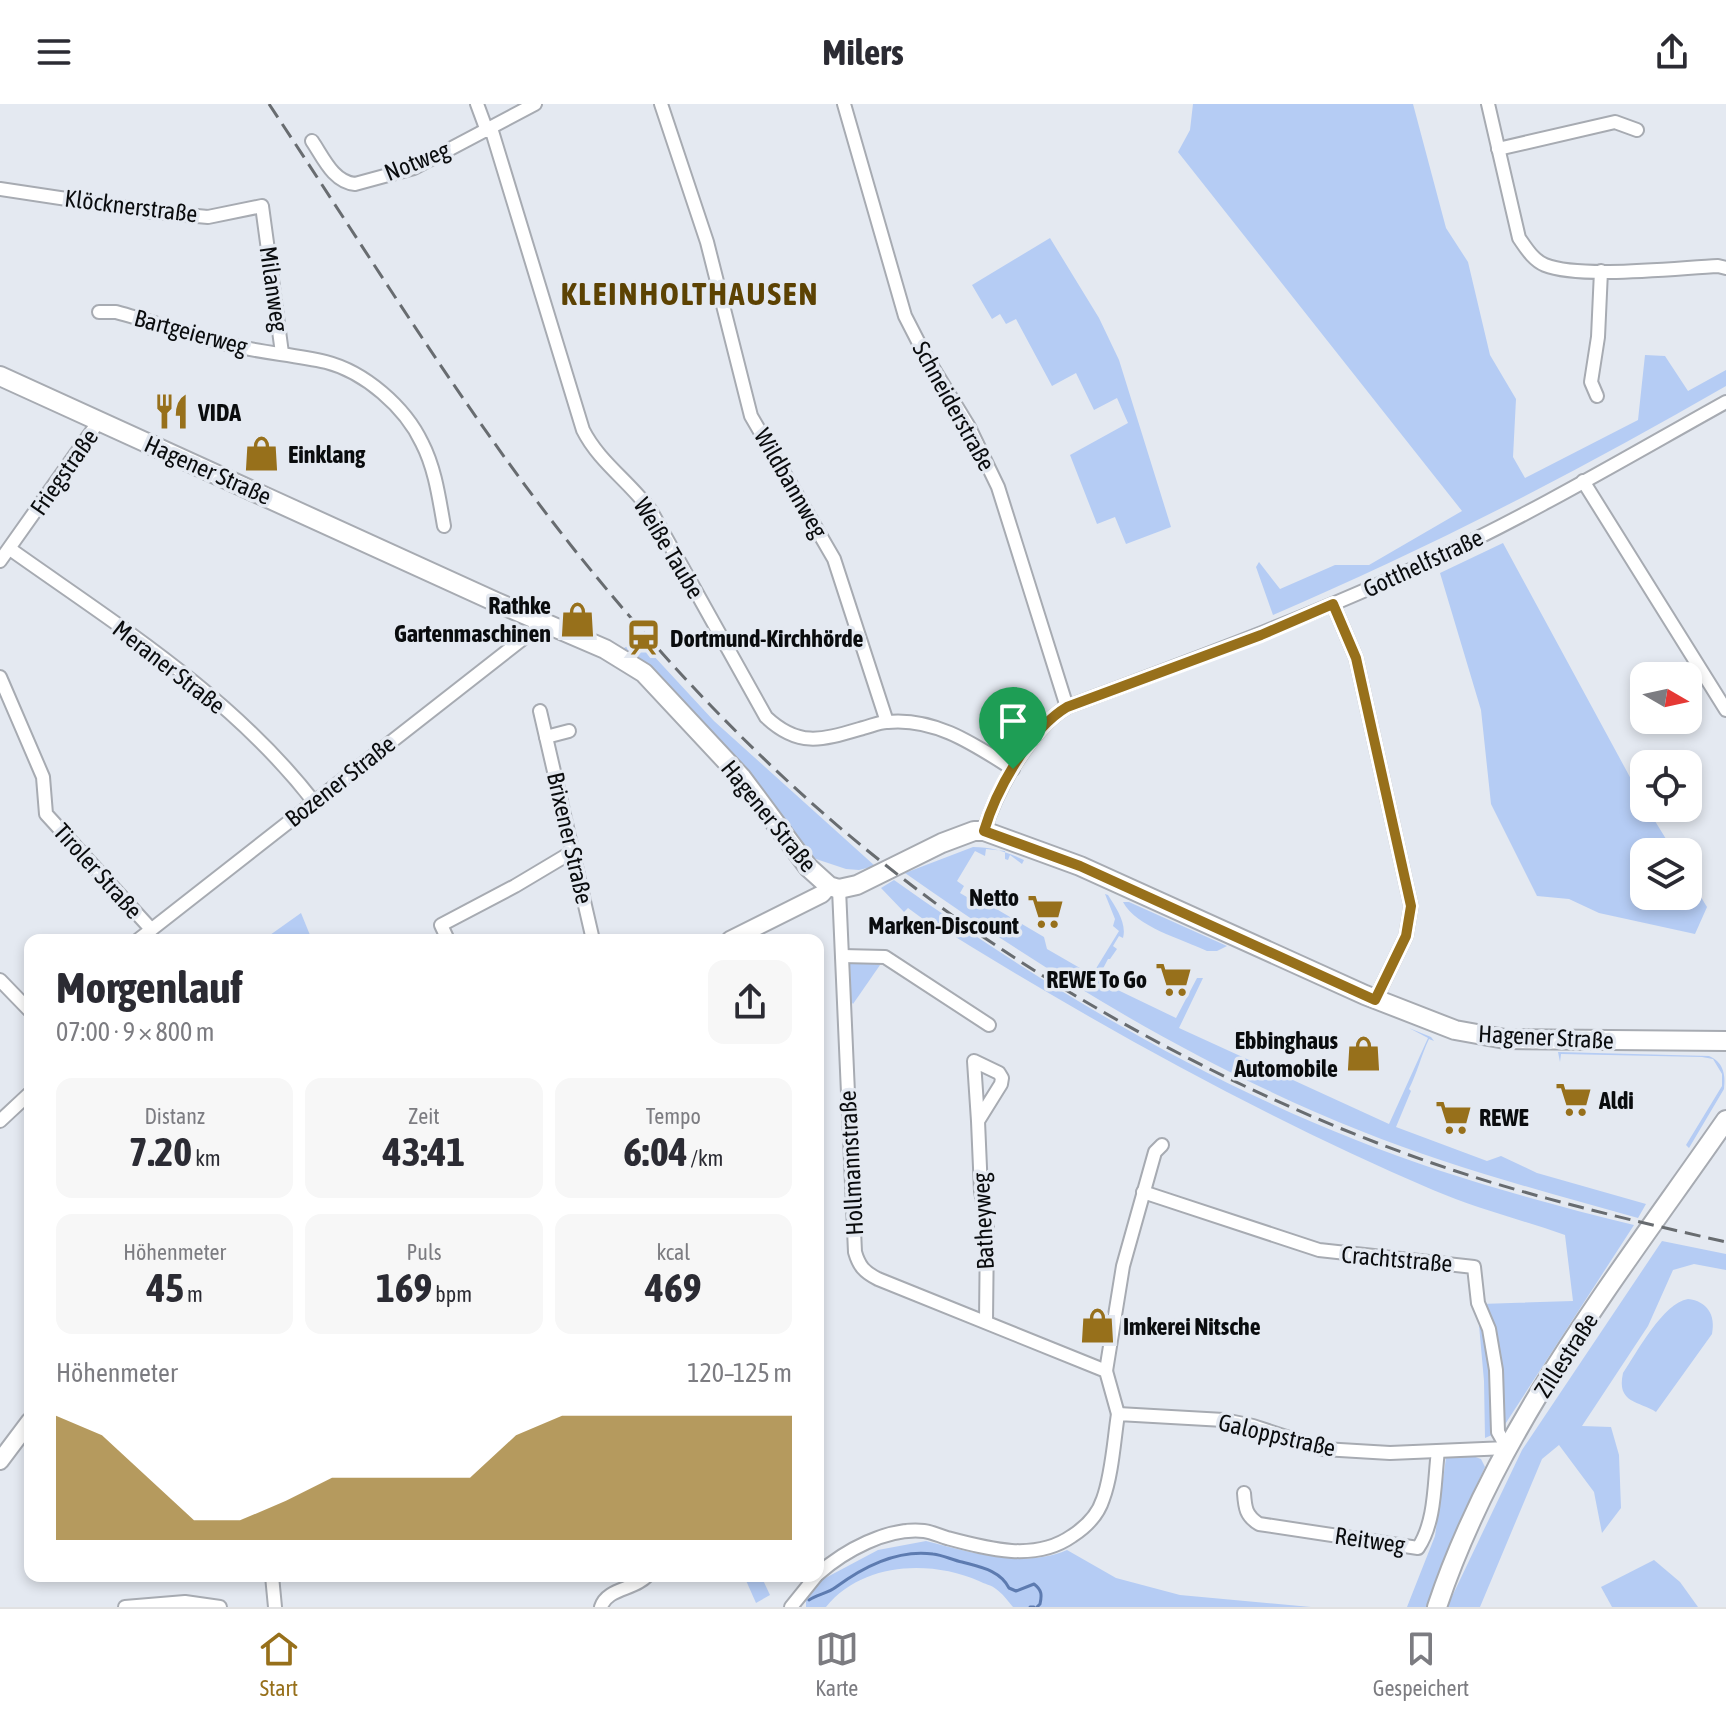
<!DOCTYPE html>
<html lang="de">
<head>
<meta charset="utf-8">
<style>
  body { margin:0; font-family:"Asap Condensed",sans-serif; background:#f7f7f7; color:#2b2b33; height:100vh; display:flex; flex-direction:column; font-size:30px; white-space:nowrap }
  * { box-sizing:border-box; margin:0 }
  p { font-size:26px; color:#7c7c81 }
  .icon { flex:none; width:44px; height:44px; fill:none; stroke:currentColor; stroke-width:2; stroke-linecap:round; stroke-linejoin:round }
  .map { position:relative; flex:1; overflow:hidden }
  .side { position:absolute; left:24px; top:830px; width:800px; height:648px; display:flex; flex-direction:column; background:#fff; border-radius:16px; box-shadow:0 4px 12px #0003 }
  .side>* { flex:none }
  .needle { width:52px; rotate:99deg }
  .controls { position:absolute; left:1630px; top:558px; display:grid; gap:16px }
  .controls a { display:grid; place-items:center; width:72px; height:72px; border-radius:16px; background:#fff; box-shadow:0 4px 12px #0003; font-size:40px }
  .pin { position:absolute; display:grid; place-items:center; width:68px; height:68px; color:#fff; margin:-82px -34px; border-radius:50% 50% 50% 0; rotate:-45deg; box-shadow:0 0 8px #0007 }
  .pin .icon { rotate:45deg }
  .round { display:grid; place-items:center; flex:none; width:84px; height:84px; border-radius:16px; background:#f7f7f7 }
  .head { display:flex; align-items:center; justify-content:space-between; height:136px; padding:0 32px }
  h1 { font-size:44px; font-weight:700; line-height:60px }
  .stats { display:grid; grid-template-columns:repeat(3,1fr); gap:12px; height:136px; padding:8px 32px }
  .stats div { display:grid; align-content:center; border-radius:16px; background:#f7f7f7; text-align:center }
  .stats b { font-size:40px; font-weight:700 }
  .stats small { font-size:22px; font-weight:400 }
  .stats p { font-size:22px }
  .chart { height:224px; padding:16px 32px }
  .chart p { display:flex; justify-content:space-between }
  .chart svg { width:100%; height:144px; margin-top:8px; fill:#97701b; opacity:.7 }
  header { display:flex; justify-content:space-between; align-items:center; height:104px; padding:0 32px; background:#fff; font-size:36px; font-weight:700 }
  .tab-bar { display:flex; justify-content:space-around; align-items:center; height:112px; border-top:2px solid #e1e1e2; background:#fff; font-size:22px; color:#7c7c81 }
  .tab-bar a { display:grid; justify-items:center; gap:4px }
  .tab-bar .selected { color:#97701b }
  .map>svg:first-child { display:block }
</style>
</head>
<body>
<header><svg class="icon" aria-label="menu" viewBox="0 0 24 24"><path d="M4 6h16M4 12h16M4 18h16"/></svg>Milers<svg class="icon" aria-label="share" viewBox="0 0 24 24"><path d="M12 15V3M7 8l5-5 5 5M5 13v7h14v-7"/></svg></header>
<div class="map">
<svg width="1726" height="1503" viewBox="0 0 1726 1503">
  <rect width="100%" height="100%" fill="#e4e9f1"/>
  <g fill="#b5ccf4">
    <path d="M1193,0h220l33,124 22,34 22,93 26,44 -3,58 12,21 113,-58 7,-65 20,1 23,35 38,-21v16c-149,86 -295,161 -453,229l-17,-48 3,-5 21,27 55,-24h34l93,-54 -284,-359 12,-22z"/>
    <path d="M1050,134l49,80 20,42 52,167 -45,17 -11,-27 -18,7 -27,-69 58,-32 -11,-25 -23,12 -18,-37 -24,13 -36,-67 -10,5 -6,-10 -8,5 -20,-34z"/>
    <path d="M1503,439l141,260v5h3l27,44h-30v44h44v-20l19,31 -12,27 -96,-21 -30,-14 -32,-3 -46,-92 -10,-94 -41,-137z"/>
    <path d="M639,536l75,81 161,145 -16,4 -13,-1 -33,-11 -74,-95 -91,-98 -26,-16z"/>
    <path d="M973,743c19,0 34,5 51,13l-2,4 -12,-9 -2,5 -3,-1v-8l-19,-2 -1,7 -10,-5 -18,30 7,5 -4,7 17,10 4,-7 8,5 -1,3 56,33 3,12 45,26 27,-44 -6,-5 2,-7 -10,-25 3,1c8,13 19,28 15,43l-4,-2 -6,10 4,3 -7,10h-2l-11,21 79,38 21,-40h6l-24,50 210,96 39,-86 -19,-10 22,9 3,4 -5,-2c-8,17 -12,34 -20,50l2,2 -15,36 91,34 14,-5 36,17 109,31 -8,14c-93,-26 -187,-51 -277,-87 -163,-65 -313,-157 -456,-258z"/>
    <path d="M894,776c144,102 297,195 462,260 90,36 184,62 278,85l-132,204 -21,-125 92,-3 -8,-66c-43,-15 -90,-27 -132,-45 -177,-76 -345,-170 -508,-272l-2,1 -15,-11 -4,4 -23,-24z"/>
    <path d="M1123,798h6l98,44 -10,5h-10c-25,-12 -71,-24 -84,-49z"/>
    <path d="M301,809l11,27h-49z"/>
    <path d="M870,857l10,4 -27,39 -2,-3 -1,-37z"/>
    <path d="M1558,948l151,4c14,6 17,18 15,33l-35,59 -3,-3 36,-59v-12l-9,-15 -11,-2 -141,-3 -1,8z"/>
    <path d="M1662,1137l64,13v16l-32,-6 -21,6 -25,56 -66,100 29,1 8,28 2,53 -19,25 -8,-41 -35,-47 -17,14 -62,148h-33l75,-157z"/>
    <path d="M1688,1195c19,2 28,16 24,35l-56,78c-16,-11 -40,-8 -33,-39 14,-21 40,-70 65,-74z"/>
    <path d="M1479,1221h5l7,32 3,73 -2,5 -7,3 -1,-57z"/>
    <path d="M1467,1350l14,5 4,8 -23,49 -36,91h-19l28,-71 11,-78z"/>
    <path d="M926,1437c44,11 97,28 141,9l49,28 64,17 131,12h-298c-5,-6 -11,-14 -17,-18 -4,-4 -12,-5 -17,-8 -49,-21 -116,-19 -153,26h-20v-9l8,-14 64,-34z"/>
    <path d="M1654,1456l26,22 18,25h-86l-11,-20z"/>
    <path d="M744,1472h17l9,19 -14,8z"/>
  </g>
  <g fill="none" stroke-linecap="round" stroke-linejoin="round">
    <g stroke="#5d7bb0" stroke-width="3">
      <path d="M809,1496c8,-5 19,-7 27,-13 27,-20 61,-38 97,-33 10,1 19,6 29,8 18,5 38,8 47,26l7,3 18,-7c8,6 8,11 6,20l-3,3"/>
      <path d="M1030,1503h4"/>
    </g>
    <defs>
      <g id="minor">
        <path d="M477,0l10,27"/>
        <path d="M661,0l46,138 44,174 83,143 53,163"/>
        <path d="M844,0l61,212 20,39 44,72 29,60 69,220"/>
        <path d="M1488,0l31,134c7,10 14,22 26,27 35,14 131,3 173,1l8,2"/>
        <path d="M491,24l92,302c16,32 47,52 68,81l115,206c33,31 56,23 97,11 8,-2 17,-6 24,-6 48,-5 88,23 126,47"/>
        <path d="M312,37c11,16 21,41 43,43l59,-16 121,-64"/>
        <path d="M1498,45l117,-27 22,8"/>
        <path d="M0,85l153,23 55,5 54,-11 20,147"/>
        <path d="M99,208h17c40,11 79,24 119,34 30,7 61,9 91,16 39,10 79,45 96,81 13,25 17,55 22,83"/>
        <path d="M1597,292l-6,-14 7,-45 3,-66"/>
        <path d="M1583,377l143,229"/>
        <path d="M10,445c107,76 223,148 304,253"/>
        <path d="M0,457l99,-140"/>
        <path d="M1333,500l23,54 55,248 -5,30 -31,64"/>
        <path d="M0,573l43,100 3,37 105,115"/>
        <path d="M540,607l53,229"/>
        <path d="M546,633l23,-6"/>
        <path d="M984,727c12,-40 46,-102 83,-124 123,-46 246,-91 365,-147 101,-47 197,-104 294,-158"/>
        <path d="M839,785l16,363c4,14 9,20 23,27l228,92 12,43"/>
        <path d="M138,836l405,-317"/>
        <path d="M448,836l-7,-15 74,-39 57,-34"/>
        <path d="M842,852l43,1 104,68"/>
        <path d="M0,876l30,31"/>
        <path d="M0,1017l30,-28"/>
        <path d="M978,1017l-4,-60 25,12 3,5 -1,6 -23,37 3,70 6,35 -1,96"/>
        <path d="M1106,1267l17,-105 32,-114 7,-7"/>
        <path d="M1244,1389c1,15 2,23 15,31l159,24c18,-27 16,-66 20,-97"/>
        <path d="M818,1470c26,-23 69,-47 106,-43 8,1 16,5 23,7 41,11 88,24 125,-2 14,-9 26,-21 31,-37 9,-24 11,-59 15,-85l106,6 29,6 70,23 67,4 117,-5 -9,-16 -2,-62 -7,-41 -11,-26 -4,-36 -155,-17 -176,-58"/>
        <path d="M272,1472l3,31"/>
        <path d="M125,1503l60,-5 35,5"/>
        <path d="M601,1503c6,-19 33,-17 46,-31"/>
        <path d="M791,1503l25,-31"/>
      </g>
      <g id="tertiary">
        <path d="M730,836l92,-46 7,-8"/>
        <path d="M0,1357l30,-40"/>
      </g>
      <g id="secondary">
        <path d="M0,272l496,226 109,47 39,24 98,105 66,89 21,19 10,3 18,-4 85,-42 32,-12h10l96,35 285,129 90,35 50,9 221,2"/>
        <path d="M1437,1503c60,-180 182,-333 289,-487"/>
      </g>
    </defs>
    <use href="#minor" stroke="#a7abb2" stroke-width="16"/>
    <use href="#tertiary" stroke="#a7abb2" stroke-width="20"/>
    <use href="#secondary" stroke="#a7abb2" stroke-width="22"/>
    <use href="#minor" stroke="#fff" stroke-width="12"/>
    <use href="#tertiary" stroke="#fff" stroke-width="16"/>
    <use href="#secondary" stroke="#fff" stroke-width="18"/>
    <path stroke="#686c70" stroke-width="3" stroke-dasharray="16 8" stroke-linecap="butt" d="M269,0c99,149 193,304 304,444 92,115 195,224 310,315 156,125 357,233 546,299 97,34 197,57 297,80"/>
  </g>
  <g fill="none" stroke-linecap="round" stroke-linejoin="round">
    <defs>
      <path id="route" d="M1333,500l23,54 55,248 -5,30 -31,64 -295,-134 -96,-35c12,-41 46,-102 83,-124l194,-72z"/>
    </defs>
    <use href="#route" stroke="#fff" stroke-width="16"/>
    <use href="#route" stroke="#97701b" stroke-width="10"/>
  </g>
  <defs>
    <symbol id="restaurant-bare" viewBox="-9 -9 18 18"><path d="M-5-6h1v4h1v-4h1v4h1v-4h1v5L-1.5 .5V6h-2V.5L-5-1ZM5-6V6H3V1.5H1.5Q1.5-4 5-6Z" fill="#97701b" stroke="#e4e9f1" stroke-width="2.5" paint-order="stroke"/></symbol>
    <symbol id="shop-bare" viewBox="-9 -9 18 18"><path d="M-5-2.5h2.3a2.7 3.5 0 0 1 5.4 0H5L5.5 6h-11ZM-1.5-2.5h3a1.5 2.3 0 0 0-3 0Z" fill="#97701b" stroke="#e4e9f1" stroke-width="2.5" paint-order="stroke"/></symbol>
    <symbol id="station-bare" viewBox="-9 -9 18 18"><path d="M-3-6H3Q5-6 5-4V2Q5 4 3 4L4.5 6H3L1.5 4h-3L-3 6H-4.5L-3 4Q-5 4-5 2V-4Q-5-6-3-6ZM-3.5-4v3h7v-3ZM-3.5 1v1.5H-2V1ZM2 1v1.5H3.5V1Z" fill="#97701b" stroke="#e4e9f1" stroke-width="2.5" paint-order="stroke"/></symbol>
    <symbol id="supermarket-bare" viewBox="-9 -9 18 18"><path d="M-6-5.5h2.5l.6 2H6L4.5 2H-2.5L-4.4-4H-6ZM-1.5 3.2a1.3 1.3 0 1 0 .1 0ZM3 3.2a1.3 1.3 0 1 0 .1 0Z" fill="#97701b" stroke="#e4e9f1" stroke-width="2.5" paint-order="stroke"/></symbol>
  </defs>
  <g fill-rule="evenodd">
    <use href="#restaurant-bare" x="146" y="282" width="51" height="51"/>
    <use href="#shop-bare" x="236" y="324" width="51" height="51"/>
    <use href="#shop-bare" x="552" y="490" width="51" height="51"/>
    <use href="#station-bare" x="618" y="508" width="51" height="51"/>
    <use href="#supermarket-bare" x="1020" y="782" width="51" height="51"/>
    <use href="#supermarket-bare" x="1148" y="850" width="51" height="51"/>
    <use href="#shop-bare" x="1338" y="924" width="51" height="51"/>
    <use href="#supermarket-bare" x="1548" y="970" width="51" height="51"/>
    <use href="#supermarket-bare" x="1428" y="988" width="51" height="51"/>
    <use href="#shop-bare" x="1072" y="1196" width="51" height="51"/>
  </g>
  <g text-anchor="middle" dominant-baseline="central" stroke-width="7" stroke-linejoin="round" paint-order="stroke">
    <g font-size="24" fill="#0a0c0e" stroke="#e4e9f1">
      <text transform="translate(417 57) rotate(-22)">Notweg</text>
      <text transform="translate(131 102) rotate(7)">Klöcknerstraße</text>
      <text transform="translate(274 185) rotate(82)">Milanweg</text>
      <text transform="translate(191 228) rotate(15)">Bartgeierweg</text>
      <text transform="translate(954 302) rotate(61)">Schneiderstraße</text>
      <text transform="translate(208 366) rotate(24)">Hagener Straße</text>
      <text transform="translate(64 368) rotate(-55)">Friegstraße</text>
      <text transform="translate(791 379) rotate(60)">Wildbannweg</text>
      <text transform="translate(669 444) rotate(59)">Weiße Taube</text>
      <text transform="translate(1423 459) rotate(-25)">Gotthelfstraße</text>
      <text transform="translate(169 563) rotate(38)">Meraner Straße</text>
      <text transform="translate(340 677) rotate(-38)">Bozener Straße</text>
      <text transform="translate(769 712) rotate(51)">Hagener Straße</text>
      <text transform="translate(570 734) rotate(77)">Brixener Straße</text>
      <text transform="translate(98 767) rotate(48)">Tiroler Straße</text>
      <text transform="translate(1546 933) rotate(3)">Hagener Straße</text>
      <text transform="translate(851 1059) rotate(-93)">Hollmannstraße</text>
      <text transform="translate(983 1117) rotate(-93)">Batheyweg</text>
      <text transform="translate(1397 1155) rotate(5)">Crachtstraße</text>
      <text transform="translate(1566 1251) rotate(-57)">Zillestraße</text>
      <text transform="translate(1277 1331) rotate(13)">Galoppstraße</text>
      <text transform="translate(1370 1436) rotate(8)">Reitweg</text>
    </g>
    <g font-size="24" font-weight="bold" fill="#0a0c0e" stroke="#e4e9f1" text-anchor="start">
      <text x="198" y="308">VIDA</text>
      <text x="288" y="350">Einklang</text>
      <text x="551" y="501" text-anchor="end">Rathke<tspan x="551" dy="28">Gartenmaschinen</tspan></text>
      <text x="670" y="534">Dortmund-Kirchhörde</text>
      <text x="1019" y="793" text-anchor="end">Netto<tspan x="1019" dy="28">Marken-Discount</tspan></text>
      <text x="1147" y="875" text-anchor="end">REWE To Go</text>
      <text x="1338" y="936" text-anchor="end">Ebbinghaus<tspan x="1338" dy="28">Automobile</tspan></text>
      <text x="1599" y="996">Aldi</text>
      <text x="1479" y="1013">REWE</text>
      <text x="1123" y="1222">Imkerei Nitsche</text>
    </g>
    <g font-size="32" font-weight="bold" letter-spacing="2" fill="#5c4203" stroke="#e4e9f1">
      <text x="690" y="189">KLEINHOLTHAUSEN</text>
    </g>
  </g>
</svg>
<div class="controls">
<a><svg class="needle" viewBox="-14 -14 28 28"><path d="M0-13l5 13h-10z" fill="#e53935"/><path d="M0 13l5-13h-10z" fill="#7c7c81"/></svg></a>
<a><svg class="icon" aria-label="locate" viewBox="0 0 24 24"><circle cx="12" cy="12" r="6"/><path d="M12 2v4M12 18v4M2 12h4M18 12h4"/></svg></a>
<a><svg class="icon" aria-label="layers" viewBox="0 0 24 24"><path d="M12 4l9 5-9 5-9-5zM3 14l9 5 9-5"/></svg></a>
</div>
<div class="pin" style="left:1013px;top:665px;background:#1e9e55"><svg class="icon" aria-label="arrive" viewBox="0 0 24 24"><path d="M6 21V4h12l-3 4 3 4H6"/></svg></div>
<section class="side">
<div class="head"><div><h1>Morgenlauf</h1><p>07:00 · 9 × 800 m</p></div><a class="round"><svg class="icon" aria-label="share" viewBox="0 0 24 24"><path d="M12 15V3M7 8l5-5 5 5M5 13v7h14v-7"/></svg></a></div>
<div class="stats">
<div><p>Distanz</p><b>7.20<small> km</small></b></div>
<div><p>Zeit</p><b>43:41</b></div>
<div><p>Tempo</p><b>6:04<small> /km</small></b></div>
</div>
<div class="stats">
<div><p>Höhenmeter</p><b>45<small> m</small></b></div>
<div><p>Puls</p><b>169<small> bpm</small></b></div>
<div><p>kcal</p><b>469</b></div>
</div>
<div class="chart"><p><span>Höhenmeter</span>120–125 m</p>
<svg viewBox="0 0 160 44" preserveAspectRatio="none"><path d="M0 44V6L10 12L20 25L30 38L40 38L50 32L60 25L70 25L80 25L90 25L100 12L110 6L120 6L130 6L140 6L150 6L160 6V44z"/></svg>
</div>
</section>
</div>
<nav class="tab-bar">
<a class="selected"><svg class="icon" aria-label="home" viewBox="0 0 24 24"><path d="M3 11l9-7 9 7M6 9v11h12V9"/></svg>Start</a>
<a><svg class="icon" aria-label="map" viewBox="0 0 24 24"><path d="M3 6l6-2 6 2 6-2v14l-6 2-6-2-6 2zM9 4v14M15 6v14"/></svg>Karte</a>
<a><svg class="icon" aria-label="saved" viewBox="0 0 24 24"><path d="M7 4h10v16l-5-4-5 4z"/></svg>Gespeichert</a>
</nav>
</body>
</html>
